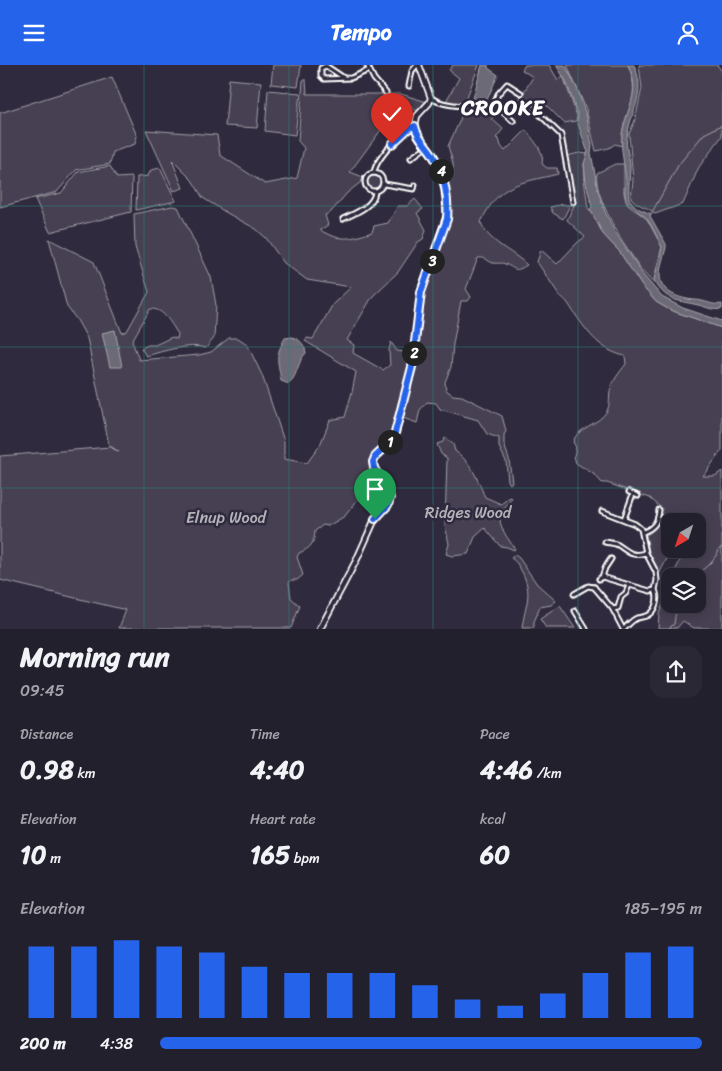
<!DOCTYPE html>
<html lang="en">
<head>
<meta charset="utf-8">
<style>
  body { margin:0; font-family:Sriracha,sans-serif; background:#2b2836; color:#f1f3f6; height:100vh; display:flex; flex-direction:column; font-size:19px; white-space:nowrap }
  * { box-sizing:border-box; margin:0 }
  p { font-size:16px; color:#a3a3aa }
  .icon { flex:none; width:28px; height:28px; fill:none; stroke:currentColor; stroke-width:2; stroke-linecap:round; stroke-linejoin:round }
  .map { position:relative; height:564px; overflow:hidden }
  .details { display:flex; flex-direction:column; background:#23202e; flex:1 }
  .details>* { flex:none }
  .needle { width:32px; rotate:219deg }
  .controls { position:absolute; left:661px; top:448px; display:grid; gap:10px }
  .controls a { display:grid; place-items:center; width:45px; height:45px; border-radius:10px; background:#23202e; box-shadow:0 2px 12px #0003,0 0 0 1px #403e4a; font-size:25px }
  .pin { position:absolute; display:grid; place-items:center; width:42px; height:42px; color:#fff; margin:-51px -21px; border-radius:50% 50% 50% 0; rotate:-45deg; box-shadow:0 0 5px #0007 }
  .pin .icon { rotate:45deg }
  .km { position:absolute; width:25px; height:25px; margin:-12px; border-radius:50%; background:#222; color:#fff; font-size:14px; line-height:25px; text-align:center }
  .round { display:grid; place-items:center; flex:none; width:52px; height:52px; border-radius:15px; background:#2b2836 }
  .head { display:flex; align-items:center; justify-content:space-between; height:85px; padding:0 20px }
  h1 { font-size:28px; font-weight:800; line-height:38px }
  .stats { display:grid; grid-template-columns:repeat(3,1fr); gap:8px; height:85px; padding:5px 20px }
  .stats div { display:grid; align-content:center }
  .stats b { font-size:25px; font-weight:800 }
  .stats small { font-size:14px; font-weight:400 }
  .stats p { font-size:14px }
  .chart { height:140px; padding:10px 20px }
  .chart p { display:flex; justify-content:space-between }
  .chart svg { width:100%; height:90px; margin-top:5px; stroke:#2563eb; stroke-width:6 }
  ul { padding:0 20px; list-style:none; font-size:16px }
  li { display:grid; grid-template-columns:80px 60px 1fr; align-items:center; height:38px }
  li i { height:12px; border-radius:6px; background:#2563eb }
  header { display:flex; justify-content:space-between; align-items:center; height:65px; padding:0 20px; background:#2563eb; color:#fff; font-size:22px; font-weight:800 }
  .map>svg:first-child { display:block }
</style>
</head>
<body>
<header><svg class="icon" aria-label="menu" viewBox="0 0 24 24"><path d="M4 6h16M4 12h16M4 18h16"/></svg>Tempo<svg class="icon" aria-label="person" viewBox="0 0 24 24"><circle cx="12" cy="8" r="4"/><path d="M4 21q1-7 8-7t8 7"/></svg></header>
<div class="map">
<svg width="722" height="564" viewBox="0 0 722 564">
  <rect width="100%" height="100%" fill="#2f2a3d"/>
  <filter id="ink" filterUnits="userSpaceOnUse"><feTurbulence type="fractalNoise" baseFrequency=".02" numOctaves="2"/><feDisplacementMap in="SourceGraphic" scale="10" xChannelSelector="R" yChannelSelector="G"/><feConvolveMatrix kernelMatrix="1 2 1 2 8 2 1 2 1" color-interpolation-filters="sRGB"/></filter>
  <g filter="url(#ink)">
    <path fill="#3c3749" d="M576,56l10,30 -20,3 -2,-16 -5,-9 6,-5z"/>
    <g fill="#464152" stroke="#a2a0a8">
      <path d="M273,0h28l-3,22 -27,-3z"/>
      <path d="M453,0h26l-15,40 -19,-2 14,-25 -10,-8z"/>
      <path d="M525,0h24l9,15 5,-4 14,40 -1,5 -12,2 -24,-24 -7,6 -16,-2 16,-26 -11,-7z"/>
      <path d="M567,0h61c16,37 -9,49 -6,81l-7,-2 -6,4 -13,3 -10,-42z"/>
      <path d="M639,0h78l5,6v65l-23,31 -16,37 -28,10c-8,-9 -14,-5 -24,-16l2,-18 -4,-46 6,-14 7,-32z"/>
      <path d="M112,12l25,59 -2,8 -22,8 -3,12 -34,6 -19,22 -57,15v-94z"/>
      <path d="M229,14l32,3 -4,46 -32,-2z"/>
      <path d="M303,15h3l1,14h94l26,8 -9,10 -8,-6 -13,6 -8,7 -39,53 13,5 -2,5 -14,11 -16,19 -6,3 3,10 -8,5c20,12 31,9 52,2l2,-6 14,-3 10,-17h9l8,-7 8,10 -6,4 9,17 -3,9 -5,3 -20,30 -26,25 -25,43 7,5 -1,8 30,17 7,-5 -1,-15 2,-8 6,9 17,2 6,-53 29,-85 -4,-30 8,-10v-12l-5,-17 12,-26 3,-13 32,2 -3,10 11,10 -7,9 3,1 2,7 4,5 21,-21c7,10 19,21 16,34l5,4h10l1,6c-40,10 -58,8 -77,48 6,20 32,29 46,43 -13,8 -10,4 -22,-1 -3,-2 -8,0 -12,-1 -6,-2 -7,-6 -15,-5l-12,31 5,8 -3,4h-7l-8,43 -2,23 -6,15 1,8 7,5 9,1 40,20 4,15 -2,4v9l5,15 3,23 -2,2 -2,-3 -2,-20 -7,-14v-9l-12,-4 -9,-14 -38,-11 -4,-6 -9,-1 -7,8 -3,13 -20,-7 -3,16 -4,9 -19,20 1,8 3,6 -14,13 -3,11 -13,17 -17,10 -5,-1 -8,6c-1,13 -4,17 -16,22l-2,4 6,18 -6,5h-5l-3,2 2,16 9,8 -9,22h-172l7,-18 -126,-30v-124l110,-9 9,5 -10,-7 -22,-107 -10,-18 -10,-13 -18,-68 45,23 28,71 5,-2 22,-39 -14,-45 -1,-33 38,-8 6,1 33,70 5,28 -2,33 -8,10c-18,-5 -42,3 -60,8l-5,-8 7,-3h7l17,-8 5,2 1,-5c-7,-10 -14,-26 -28,-25l-18,32 7,19 60,-5 12,-3 18,-14h9l9,6 15,31 22,66v18l23,4 13,-18 10,-25 15,-3 7,-25 4,-20 -51,-31 2,-3 6,1 20,-35 18,-17 -44,-7 -23,-17 -18,-25 -10,-9 -29,-16 -24,-15 -11,-18 -20,-20 11,28 -9,3 -28,-61 71,5 3,20 45,29 32,-6 7,-30 -6,-7z"/>
      <path d="M268,25l32,3 -5,42 -30,-4z"/>
      <path d="M579,88l9,1 -4,10 1,14 -1,1 4,29 7,9 8,17 16,17 23,35 14,16 14,8 52,18v122l-19,26h12l7,-5v157h-28l-11,-7 -6,7h-19l1,-14 11,-30v20h28v-28h-25l12,-27h13v-13h3l2,-7 -5,-2v-6h-5l1,-3 -6,3h-18v28h2l-13,25 -10,-22 -3,-17c11,-5 14,-15 16,-26l-12,-11 -43,-15h-5l-7,-8 -19,-12 -2,-7 2,-9 -3,-5c4,-15 26,-17 34,-31 3,-5 2,-14 3,-20 3,-11 9,-18 16,-27l-1,-8c-24,-5 -37,-23 -50,-42 -5,-7 -8,-14 -15,-18l-23,-34 4,-12 16,14 21,-22 7,-5 -18,-17 8,-17v-4l-9,-43z"/>
      <path d="M615,99h9v29l3,11 20,15 15,28 -8,33 1,4c-12,-7 -43,-59 -49,-74 -5,-11 -11,-25 -9,-37z"/>
      <path d="M110,101l7,12 15,-1 -1,35 -81,20 -15,-33 26,-6 17,-21z"/>
      <path d="M160,103l16,33 -40,9 1,-33 11,-1 3,-6z"/>
      <circle cx="374" cy="118" r="8"/>
      <path d="M564,139l1,1h5l-7,14 -10,-6 -3,-6z"/>
      <path d="M445,373l8,6 2,7c18,13 21,26 30,46l16,7 9,-7 2,1c-3,5 -7,9 -10,14 -7,11 7,28 13,37l-1,1 -7,-3 -7,-1 -15,-18 -10,9 -7,17 -16,2 -6,-2 3,-10 -4,-19 2,-67 -6,-4 -4,-10 6,-2z"/>
      <path d="M515,490l4,3 18,26 19,17 -5,4 -11,2 -6,15v6h-12c3,-24 12,-34 -1,-58 -3,-5 -5,-9 -10,-12z"/>
      <path d="M560,541l15,22h-29l-6,-9z"/>
    </g>
    <g fill="#6d6a77" stroke="#a7a6ad">
      <path d="M482,0h6v3l10,7 -12,27 -11,-2 -1,2h-2z"/>
      <path d="M556,0h9l12,23 10,30 5,27 -1,8 7,37 7,22 9,18 30,46 18,21 21,11 39,13v7l-52,-18 -14,-8 -14,-16 -23,-35 -16,-17 -13,-25 2,-2 -6,-24 -2,-19 4,-13 -1,-1 -10,-29 1,-5 -12,-35z"/>
      <path d="M628,0h6c13,29 -3,44 -7,72 -2,10 3,20 3,30 0,11 -2,22 -1,32l8,9 14,6 -1,2 16,28v4c-2,8 -6,18 -6,27 0,18 21,24 35,25 10,0 17,6 27,4v5c-9,2 -15,-2 -24,-4 -21,-5 -32,-3 -44,-25l8,-33c-5,-9 -10,-23 -17,-30 -9,-9 -18,-6 -20,-21 -1,-5 1,-10 1,-15 -1,-15 -6,-32 -4,-46 4,-28 20,-41 6,-70z"/>
      <path d="M115,265l7,37h-12l-8,-34z"/>
      <path d="M292,272c8,2 13,8 14,16 -9,9 -7,20 -17,31l-8,-3c-3,-22 -7,-23 4,-43z"/>
    </g>
    <g fill="none" stroke-linecap="round" stroke-linejoin="round">
      <g stroke="#a7a6ad" stroke-width="1">
        <path d="M651,149l28,-50 25,-30 18,-9"/>
        <path d="M691,511c7,-2 19,-11 23,-18 3,-3 4,-7 7,-11l1,1"/>
        <path d="M668,564l6,-5 3,-20"/>
      </g>
      <defs>
        <g id="minor">
          <path d="M367,0l7,14 12,14"/>
          <path d="M344,13l-18,-12 -5,2v8l3,3 27,-1 18,-8"/>
          <path d="M409,21l3,-15 5,-6"/>
          <path d="M431,33c19,13 68,7 92,7l10,3 28,27 12,67"/>
          <path d="M493,41l5,-12 9,-10 14,9"/>
          <path d="M496,41l17,15"/>
          <path d="M411,93l15,-11"/>
          <circle cx="374" cy="117" r="9"/>
          <path d="M374,108c1,-13 28,-43 41,-47"/>
          <path d="M384,119l30,5 1,-4"/>
          <path d="M343,154c12,-6 30,-12 32,-27"/>
          <path d="M629,427l9,4"/>
          <path d="M602,446l33,13 6,5 5,24 10,19 1,8 -2,10c4,8 1,20 -7,25 -3,2 -7,2 -11,3 -5,2 -9,7 -13,11"/>
          <path d="M624,454l9,-25"/>
          <path d="M643,467c11,-4 15,-10 16,-22"/>
          <path d="M605,477c4,1 9,1 13,3 11,7 13,12 28,8"/>
          <path d="M602,512l48,14 5,-1"/>
          <path d="M599,514l3,-2 3,-9 6,-9"/>
          <path d="M594,522l18,21 11,21"/>
          <path d="M574,529l14,-8 6,1"/>
          <path d="M613,544l5,-1 3,-11 5,-4 3,-8"/>
          <path d="M575,546l11,18"/>
        </g>
        <path id="secondary" d="M320,564l37,-70 18,-40 14,-16v-10l-14,-23 -2,-8 2,-5 14,-14 6,-10 17,-66 9,-75 26,-77 -2,-24 -4,-21 -7,-13 -17,-23 -2,-8 2,-10 12,-13 2,-5 -12,-33"/>
      </defs>
      <use href="#minor" stroke="#fff" stroke-width="7"/>
      <use href="#secondary" stroke="#fff" stroke-width="8"/>
      <use href="#minor" stroke="#2f2a3d" stroke-width="3"/>
      <use href="#secondary" stroke="#2f2a3d" stroke-width="4.5"/>
    </g>
  </g>
  <g fill="none" stroke-linecap="round" stroke-linejoin="round" filter="url(#ink)">
    <defs>
      <path id="route" d="M375,454l13,-14 2,-7 -1,-5 -15,-25 -1,-6 2,-5 15,-14 5,-10 17,-66 9,-75 26,-73c2,-20 -3,-45 -13,-62 -6,-11 -17,-19 -19,-31l-6,2 -17,16"/>
    </defs>
    <use href="#route" stroke="#fff" stroke-width="10"/>
    <use href="#route" stroke="#2563eb" stroke-width="6"/>
  </g>
  <path fill="none" stroke="#27847c" stroke-width="1" stroke-opacity="0.55" d="M144,0v564M289,0v564M433,0v564M578,0v564M0,141h722M0,282h722M0,423h722"/>
  <g text-anchor="middle" dominant-baseline="central" stroke-width="5" stroke-linejoin="round" paint-order="stroke">
    <g font-size="16" fill="#b5b3ba" stroke="#2f2a3d">
      <text x="468" y="447">Ridges Wood</text>
      <text x="226" y="452">Elnup Wood</text>
    </g>
    <g font-size="21" font-weight="bold" letter-spacing="1" fill="#fff" stroke="#2f2a3d">
      <text x="503" y="43">CROOKE</text>
    </g>
  </g>
</svg>
<div class="controls">
<a><svg class="needle" viewBox="-14 -14 28 28"><path d="M0-13l5 13h-10z" fill="#e53935"/><path d="M0 13l5-13h-10z" fill="#a3a3aa"/></svg></a>
<a><svg class="icon" aria-label="layers" viewBox="0 0 24 24"><path d="M12 4l9 5-9 5-9-5zM3 14l9 5 9-5"/></svg></a>
</div>
<div class="pin" style="left:375px;top:454px;background:#1e9e55"><svg class="icon" aria-label="arrive" viewBox="0 0 24 24"><path d="M6 21V4h12l-3 4 3 4H6"/></svg></div>
<div class="pin" style="left:392px;top:79px;background:#d93025"><svg class="icon" aria-label="check" viewBox="0 0 24 24"><path d="M5 12l5 5 9-10"/></svg></div>
<b class="km" style="left:390px;top:377px">1</b>
<b class="km" style="left:414px;top:288px">2</b>
<b class="km" style="left:432px;top:196px">3</b>
<b class="km" style="left:441px;top:106px">4</b>
</div>
<section class="details">
<div class="head"><div><h1>Morning run</h1><p>09:45</p></div><a class="round"><svg class="icon" aria-label="share" viewBox="0 0 24 24"><path d="M12 15V3M7 8l5-5 5 5M5 13v7h14v-7"/></svg></a></div>
<div class="stats">
<div><p>Distance</p><b>0.98<small> km</small></b></div>
<div><p>Time</p><b>4:40</b></div>
<div><p>Pace</p><b>4:46<small> /km</small></b></div>
</div>
<div class="stats">
<div><p>Elevation</p><b>10<small> m</small></b></div>
<div><p>Heart rate</p><b>165<small> bpm</small></b></div>
<div><p>kcal</p><b>60</b></div>
</div>
<div class="chart"><p><span>Elevation</span>185–195 m</p>
<svg viewBox="0 0 160 44" preserveAspectRatio="none"><path d="M5 44V9M15 44V9M25 44V6M35 44V9M45 44V12M55 44V19M65 44V22M75 44V22M85 44V22M95 44V28M105 44V35M115 44V38M125 44V32M135 44V22M145 44V12M155 44V9"/></svg>
</div>
<ul>
<li><b>200 m</b>4:38<i style="width:100%"></i></li>
</ul>
</section>
</body>
</html>
